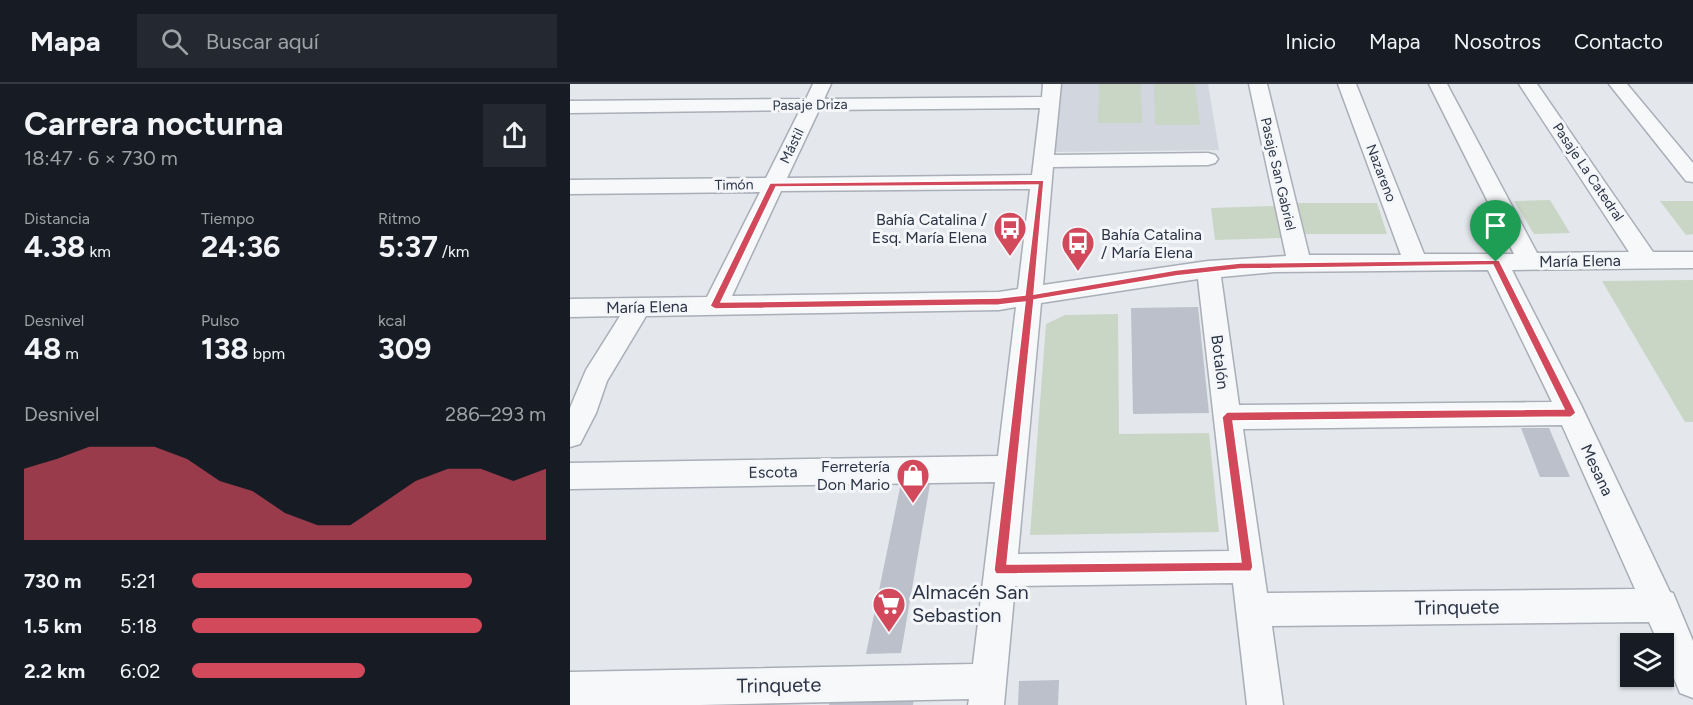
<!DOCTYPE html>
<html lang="es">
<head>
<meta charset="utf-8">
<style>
  body { margin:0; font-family:Figtree,sans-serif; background:#242831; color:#f1f3f6; height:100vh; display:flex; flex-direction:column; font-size:22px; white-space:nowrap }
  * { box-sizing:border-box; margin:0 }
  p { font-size:20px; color:#9ea1a6 }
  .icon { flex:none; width:33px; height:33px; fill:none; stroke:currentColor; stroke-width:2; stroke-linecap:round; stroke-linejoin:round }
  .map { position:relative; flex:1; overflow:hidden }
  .sheet { display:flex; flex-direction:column; background:#171b24; width:570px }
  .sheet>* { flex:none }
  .fabs { position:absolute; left:1050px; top:549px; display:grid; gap:12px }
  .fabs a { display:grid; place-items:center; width:54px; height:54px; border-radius:0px; background:#171b24; box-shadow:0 2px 4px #0004; font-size:30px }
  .pin { position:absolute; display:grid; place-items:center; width:51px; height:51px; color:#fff; margin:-62px -26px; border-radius:50% 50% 50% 0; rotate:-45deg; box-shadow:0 0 6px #0007 }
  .pin .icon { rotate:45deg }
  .round { display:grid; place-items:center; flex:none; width:63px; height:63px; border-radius:0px; background:#242831 }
  .head { display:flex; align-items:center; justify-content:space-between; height:102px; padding:0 24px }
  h1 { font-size:33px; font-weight:700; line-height:45px }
  .figures { display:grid; grid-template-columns:repeat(3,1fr); gap:9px; height:102px; padding:6px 24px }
  .figures div { display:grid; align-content:center }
  .figures b { font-size:30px; font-weight:700 }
  .figures small { font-size:16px; font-weight:400 }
  .figures p { font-size:16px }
  .chart { height:168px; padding:12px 24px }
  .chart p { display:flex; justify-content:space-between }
  .chart svg { width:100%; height:108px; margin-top:6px; fill:#d1495b; opacity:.7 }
  ul { padding:0 24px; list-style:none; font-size:20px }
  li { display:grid; grid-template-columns:96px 72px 1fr; align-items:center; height:45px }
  li i { height:15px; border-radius:8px; background:#d1495b }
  header { display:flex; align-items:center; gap:36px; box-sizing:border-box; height:84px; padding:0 30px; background:#171b24; border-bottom:2px solid #363941 }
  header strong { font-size:28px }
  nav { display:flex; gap:33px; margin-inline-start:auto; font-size:21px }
  .search { width:420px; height:54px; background:#242831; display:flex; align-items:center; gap:15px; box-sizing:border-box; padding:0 21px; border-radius:0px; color:#9ea1a6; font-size:22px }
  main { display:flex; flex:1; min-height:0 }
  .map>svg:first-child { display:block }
</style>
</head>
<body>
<header>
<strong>Mapa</strong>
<div class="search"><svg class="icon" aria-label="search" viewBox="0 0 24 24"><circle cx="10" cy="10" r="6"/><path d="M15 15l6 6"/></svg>Buscar aquí</div>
<nav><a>Inicio</a><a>Mapa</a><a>Nosotros</a><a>Contacto</a></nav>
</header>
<main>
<section class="sheet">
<div class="head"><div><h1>Carrera nocturna</h1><p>18:47 · 6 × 730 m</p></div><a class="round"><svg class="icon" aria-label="share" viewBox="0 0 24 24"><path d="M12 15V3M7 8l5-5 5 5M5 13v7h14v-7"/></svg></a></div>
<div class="figures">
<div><p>Distancia</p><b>4.38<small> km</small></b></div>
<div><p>Tiempo</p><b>24:36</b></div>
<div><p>Ritmo</p><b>5:37<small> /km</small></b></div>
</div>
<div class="figures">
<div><p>Desnivel</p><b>48<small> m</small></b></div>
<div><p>Pulso</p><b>138<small> bpm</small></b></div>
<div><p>kcal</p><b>309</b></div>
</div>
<div class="chart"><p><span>Desnivel</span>286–293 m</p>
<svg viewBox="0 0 160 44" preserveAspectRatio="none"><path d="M0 44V15L10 11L20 6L30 6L40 6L50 11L60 20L70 24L80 33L90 38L100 38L110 29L120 20L130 15L140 15L150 20L160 15V44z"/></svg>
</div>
<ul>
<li><b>730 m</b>5:21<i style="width:79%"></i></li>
<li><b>1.5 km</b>5:18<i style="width:82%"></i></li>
<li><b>2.2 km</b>6:02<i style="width:49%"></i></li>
</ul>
</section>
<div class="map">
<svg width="1123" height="621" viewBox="0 0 1123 621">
  <rect width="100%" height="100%" fill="#e4e7ec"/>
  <path fill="#d2d6de" d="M490,0h148l11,66 -165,2z"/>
  <g fill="#c9d6c5">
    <path d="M529,0h42l1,39h-44z"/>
    <path d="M584,0h41l5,41h-45z"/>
    <path d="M980,116l20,33 -36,1 -20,-33z"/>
    <path d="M1090,117h33v33l-7,1z"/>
    <path d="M727,119h80l10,31h-82z"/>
    <path d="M705,122l7,32 -67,2 -4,-32z"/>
    <path d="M1123,196v142h-8l-83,-141z"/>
    <path d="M548,230l1,120 90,-1 10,99 -189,3 16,-211 19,-9z"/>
  </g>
  <g fill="#bbc0ca">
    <path d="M628,223l11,106 -76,1 -2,-106z"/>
    <path d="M951,344h28l21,49h-30z"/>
    <path d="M332,394h29l-30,175 -35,1z"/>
    <path d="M489,596l-1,25h-40l1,-24z"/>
    <path d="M260,616h84l-1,5h-84z"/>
  </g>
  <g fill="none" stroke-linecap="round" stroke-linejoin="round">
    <defs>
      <g id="minor">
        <path d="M243,0h18l-7,15 218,-2 1,-13h18l-7,71 154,-2 7,2 3,4 -3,4 -7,2 -155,2 -10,118 165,-24 78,-5 -37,-172h18l42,171h92l-63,-171h18l68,170h90l-85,-170h18l90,169 92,-1 -110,-168h18l116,168h40v16l-181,2 69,135 89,187 3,1 20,48v57l-13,-5 -16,-39v-10h-5l-10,-22 -377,4 11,79h-36l-14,-122 -218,3 -11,119h-36l1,-6 -269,6h-130v-33l403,-8 22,-182 -425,7v-26l428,-7 18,-149 -17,3 -353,6 -39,65 -11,32 -16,31 -10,3v-39l16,-38 34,-54 -50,1v-18l137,-2 53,-105 -190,2v-14l196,-2 34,-68 -230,3v-12l236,-2zM470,24l-8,67 -245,3 32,-68zM460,105l-12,100 -19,3 -267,4 49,-105zM918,186l64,132 -313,3 -18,-128 53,-5zM628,195l31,272 -211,3 23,-251zM992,341l73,164 -368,4 -24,-164z"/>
        <path d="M1039,0h18l66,79v19l-7,-1z"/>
      </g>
    </defs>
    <use href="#minor" stroke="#a9aeb7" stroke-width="3"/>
    <use href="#minor" fill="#f7f8fa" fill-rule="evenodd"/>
  </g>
  <path fill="#d1495b" stroke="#fff" stroke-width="1.5" fill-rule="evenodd" d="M474,96l-10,114 142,-24 64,-7 259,-3 77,153 -5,4 -338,4 20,146 -2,4 -255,3 -2,-4 31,-268 -26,3 -284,4 -5,-3 60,-123zM468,101l-13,110 -26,3 -278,4 55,-115zM923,181l71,144 -337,3 -5,5 19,145 -234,2 27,-264 142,-24 64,-7z"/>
  <defs>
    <symbol id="bus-pin" viewBox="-11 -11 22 30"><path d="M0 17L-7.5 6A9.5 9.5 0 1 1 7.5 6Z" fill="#d1495b" stroke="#f4f6f9"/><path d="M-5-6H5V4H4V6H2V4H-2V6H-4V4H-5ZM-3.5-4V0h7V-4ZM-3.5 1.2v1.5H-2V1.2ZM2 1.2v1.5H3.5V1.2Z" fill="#fff"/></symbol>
    <symbol id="shop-pin" viewBox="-11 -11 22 30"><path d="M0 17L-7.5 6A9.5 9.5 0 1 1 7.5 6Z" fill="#d1495b" stroke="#f4f6f9"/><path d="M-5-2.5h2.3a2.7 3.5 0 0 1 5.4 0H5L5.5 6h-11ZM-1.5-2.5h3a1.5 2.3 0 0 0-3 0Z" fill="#fff"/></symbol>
    <symbol id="supermarket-pin" viewBox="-11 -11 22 30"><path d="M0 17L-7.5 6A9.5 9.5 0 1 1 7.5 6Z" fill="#d1495b" stroke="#f4f6f9"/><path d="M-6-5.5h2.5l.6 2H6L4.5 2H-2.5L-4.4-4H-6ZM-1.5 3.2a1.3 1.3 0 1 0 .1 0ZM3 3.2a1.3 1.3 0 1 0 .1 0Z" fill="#fff"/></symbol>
  </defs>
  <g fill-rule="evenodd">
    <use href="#bus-pin" x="421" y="125" width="38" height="52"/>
    <use href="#bus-pin" x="489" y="140" width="38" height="52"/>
    <use href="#shop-pin" x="324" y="372" width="38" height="52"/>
    <use href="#supermarket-pin" x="300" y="501" width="38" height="52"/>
  </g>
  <g text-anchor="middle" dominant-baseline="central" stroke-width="6" stroke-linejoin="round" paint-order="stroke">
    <g font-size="14" fill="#2b3445" stroke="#f4f6f9">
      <text transform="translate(240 21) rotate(-1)">Pasaje Driza</text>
      <text transform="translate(222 62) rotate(-64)">Mástil</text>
      <text transform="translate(1018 88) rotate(56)">Pasaje La Catedral</text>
      <text transform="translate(811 89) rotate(69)">Nazareno</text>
      <text transform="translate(708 90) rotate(77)">Pasaje San Gabriel</text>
      <text transform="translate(164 101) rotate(-1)">Timón</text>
    </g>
    <g font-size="16" fill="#2b3445" stroke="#f4f6f9" text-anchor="end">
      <text x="417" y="135">Bahía Catalina /<tspan x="417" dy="18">Esq. María Elena</tspan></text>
      <text x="531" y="150" text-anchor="start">Bahía Catalina<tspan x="531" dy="18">/ María Elena</tspan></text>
      <text x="320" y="382">Ferretería<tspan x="320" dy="18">Don Mario</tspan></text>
    </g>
    <g font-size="16" fill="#2b3445" stroke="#f4f6f9">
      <text transform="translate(1010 177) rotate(-1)">María Elena</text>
      <text transform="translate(77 223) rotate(-1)">María Elena</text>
      <text transform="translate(650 278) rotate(83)">Botalón</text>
      <text transform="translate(1027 386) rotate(65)">Mesana</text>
      <text transform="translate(203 388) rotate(-1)">Escota</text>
    </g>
    <g font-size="20" fill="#2b3445" stroke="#f4f6f9" text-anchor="start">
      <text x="342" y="508">Almacén San<tspan x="342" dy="23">Sebastion</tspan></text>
    </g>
    <g font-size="20" fill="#2b3445" stroke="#f4f6f9">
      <text transform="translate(887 523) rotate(-1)">Trinquete</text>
      <text transform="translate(209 601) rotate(-1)">Trinquete</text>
    </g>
  </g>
</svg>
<div class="fabs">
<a><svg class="icon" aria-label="layers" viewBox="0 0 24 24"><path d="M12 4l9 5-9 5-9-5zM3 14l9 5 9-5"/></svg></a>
</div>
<div class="pin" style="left:926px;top:178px;background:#1e9e55"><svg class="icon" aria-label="arrive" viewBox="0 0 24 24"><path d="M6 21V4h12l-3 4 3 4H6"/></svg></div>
</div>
</main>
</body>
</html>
